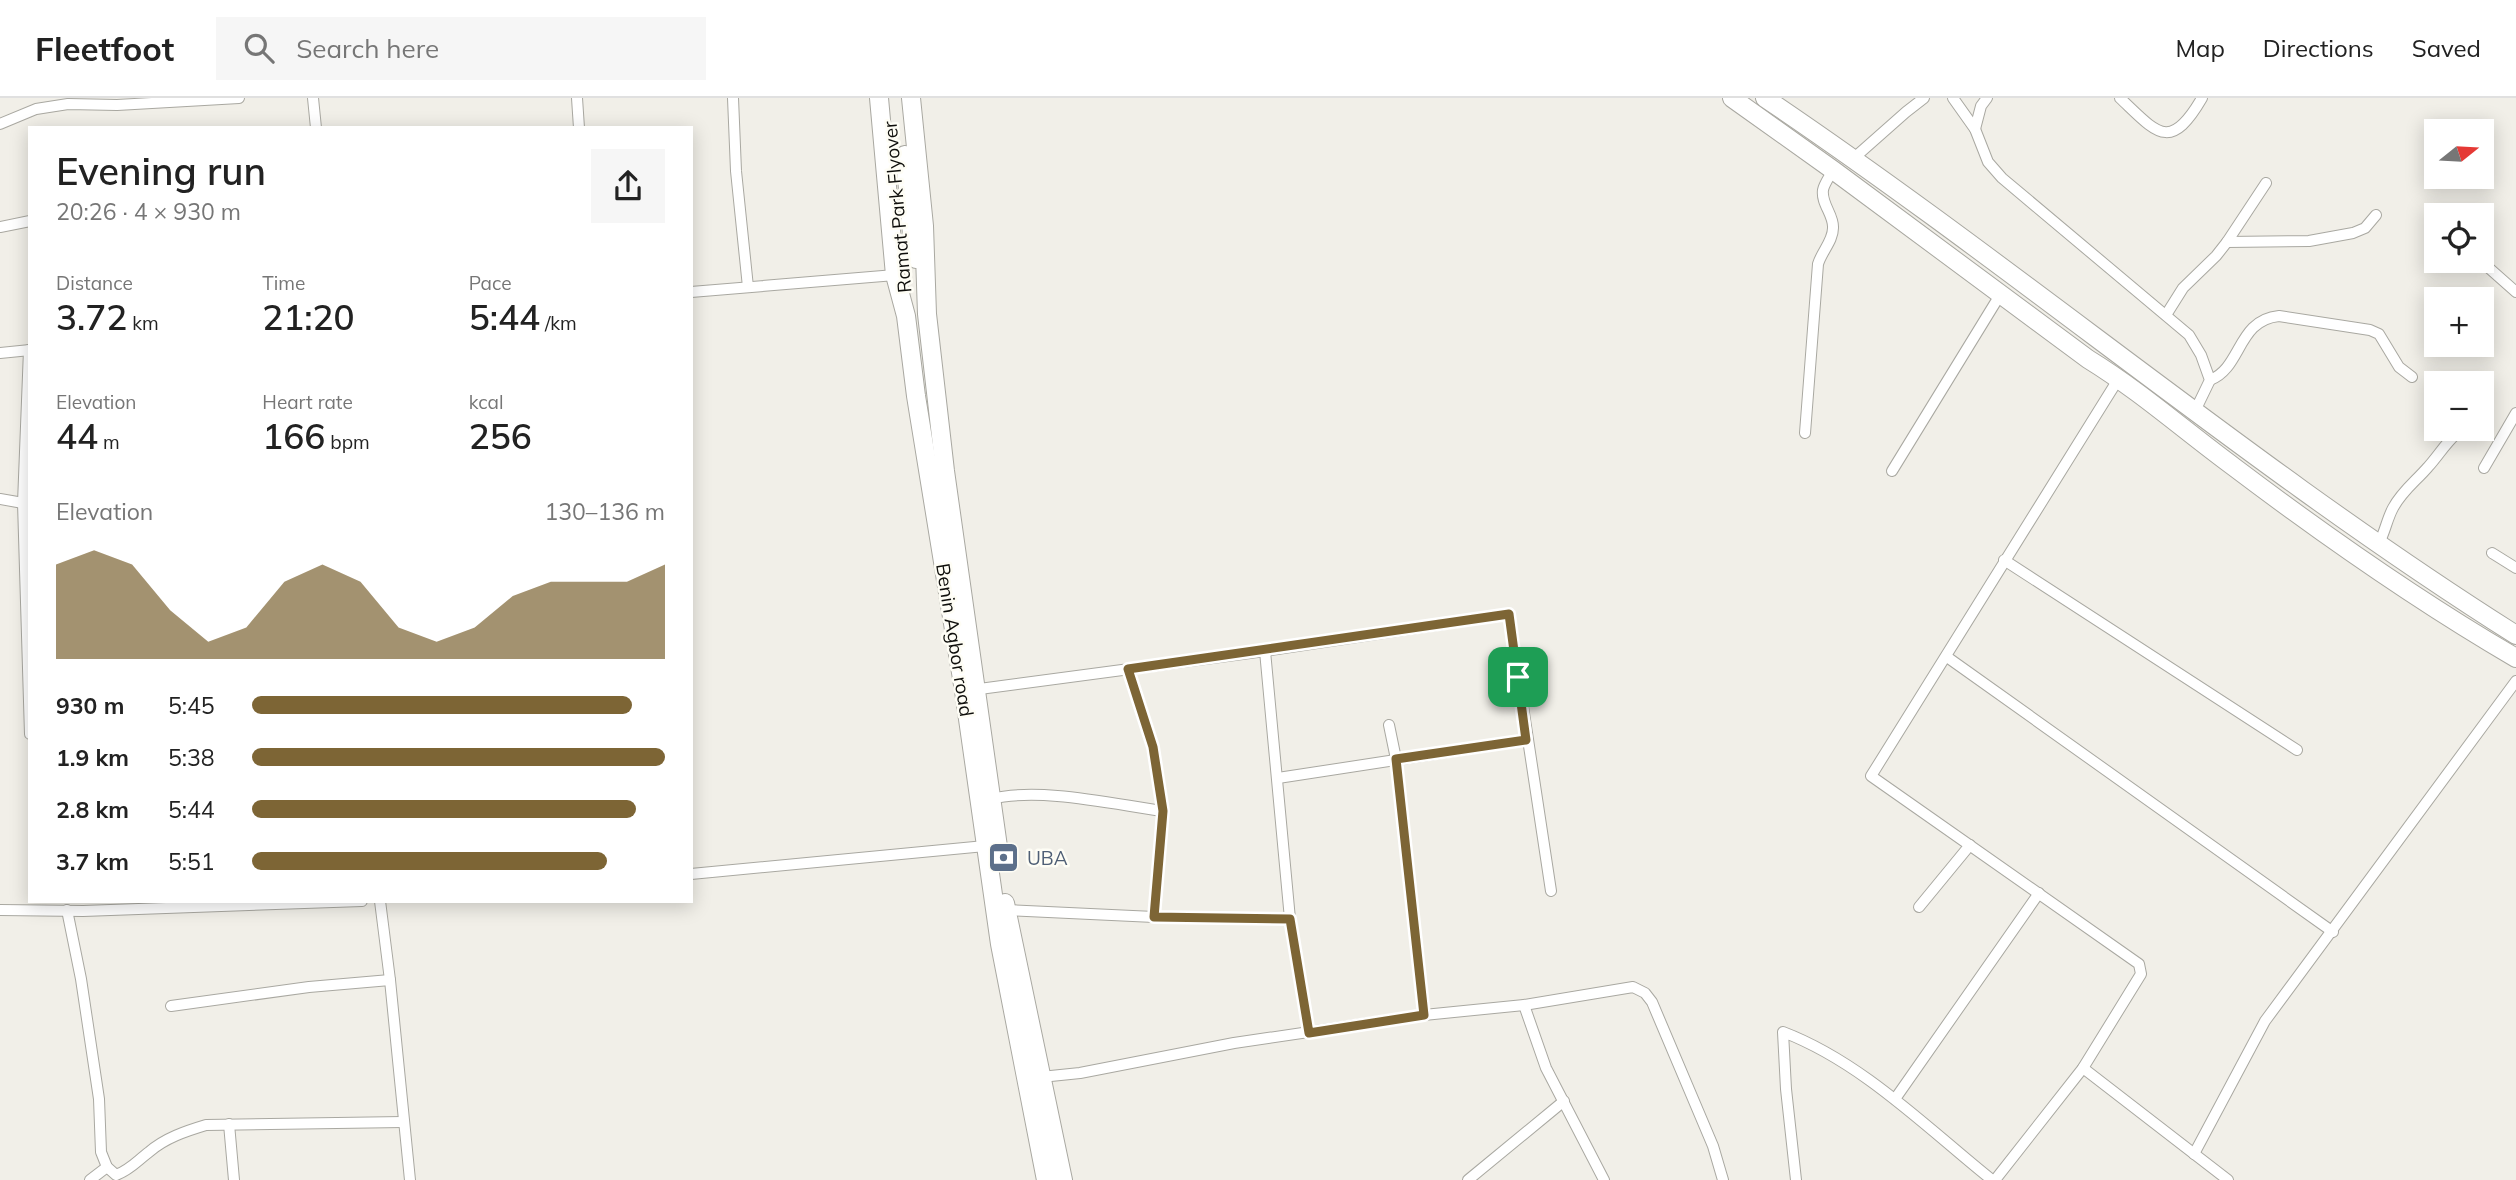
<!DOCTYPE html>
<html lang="en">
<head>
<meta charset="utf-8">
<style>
  body { margin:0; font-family:Mulish,sans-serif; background:#f6f6f6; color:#222; height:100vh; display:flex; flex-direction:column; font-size:26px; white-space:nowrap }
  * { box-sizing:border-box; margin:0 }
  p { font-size:23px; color:#767676 }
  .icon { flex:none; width:38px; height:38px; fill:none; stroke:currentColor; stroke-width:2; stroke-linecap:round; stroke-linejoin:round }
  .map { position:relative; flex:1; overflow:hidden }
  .sheet { position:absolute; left:28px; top:28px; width:665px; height:777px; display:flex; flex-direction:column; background:#fff; border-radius:0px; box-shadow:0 4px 18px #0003 }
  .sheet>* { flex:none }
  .needle { width:46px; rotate:72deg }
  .fabs { position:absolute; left:2424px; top:21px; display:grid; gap:14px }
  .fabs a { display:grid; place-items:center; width:70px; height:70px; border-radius:0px; background:#fff; box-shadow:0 4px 18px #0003; font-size:35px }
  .pin { position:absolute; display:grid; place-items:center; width:60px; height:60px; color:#fff; margin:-30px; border-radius:14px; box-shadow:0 4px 10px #0006 }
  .round { display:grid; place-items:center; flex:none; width:74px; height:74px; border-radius:0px; background:#f6f6f6 }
  .headline { display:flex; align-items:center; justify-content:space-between; height:119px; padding:0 28px }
  h1 { font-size:38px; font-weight:600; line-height:52px }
  .stats { display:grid; grid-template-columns:repeat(3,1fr); gap:10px; height:119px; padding:7px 28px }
  .stats div { display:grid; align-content:center }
  .stats b { font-size:35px; font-weight:600 }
  .stats small { font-size:19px; font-weight:400 }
  .stats p { font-size:19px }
  .chart { height:196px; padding:14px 28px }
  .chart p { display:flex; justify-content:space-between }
  .chart svg { width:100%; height:126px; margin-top:7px; fill:#7d6535; opacity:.7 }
  ul { padding:0 28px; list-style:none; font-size:23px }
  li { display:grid; grid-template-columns:112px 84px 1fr; align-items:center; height:52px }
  li i { height:18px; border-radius:9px; background:#7d6535 }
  header { display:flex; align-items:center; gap:42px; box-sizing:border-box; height:98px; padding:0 35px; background:#fff; border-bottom:2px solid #e0e0e0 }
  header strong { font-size:33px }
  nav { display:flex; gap:38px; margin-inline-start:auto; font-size:24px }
  .search { width:490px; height:63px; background:#f6f6f6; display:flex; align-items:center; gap:18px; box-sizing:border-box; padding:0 24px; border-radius:0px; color:#767676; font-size:26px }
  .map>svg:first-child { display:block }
</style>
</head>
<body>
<header>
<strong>Fleetfoot</strong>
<div class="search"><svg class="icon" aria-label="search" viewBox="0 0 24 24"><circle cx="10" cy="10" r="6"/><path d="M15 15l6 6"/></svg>Search here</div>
<nav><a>Map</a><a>Directions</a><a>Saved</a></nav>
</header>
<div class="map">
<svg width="2516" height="1082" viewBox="0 0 2516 1082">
  <rect width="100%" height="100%" fill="#f1efe8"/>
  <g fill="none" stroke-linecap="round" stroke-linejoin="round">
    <defs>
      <g id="street">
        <path d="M313,0l3,30"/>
        <path d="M577,0l2,30"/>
        <path d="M733,0l3,73 12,116"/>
        <path d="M1953,0l22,31 13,33 14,16 187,157 12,20 9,25 -15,31"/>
        <path d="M2120,0c37,35 50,55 82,0"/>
        <path d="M0,26l36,-15 32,-5 49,1 122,-7"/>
        <path d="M1975,31l6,-23 6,-8"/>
        <path d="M1854,60l52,-46 18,-14"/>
        <path d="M0,129l30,-6"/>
        <path d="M2227,144l82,-1 44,-8 12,-5 11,-13"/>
        <path d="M2481,163l35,31"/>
        <path d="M691,194l204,-17"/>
        <path d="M2166,217l17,-27 33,-32 11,-14 39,-59"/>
        <path d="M29,252l-6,153 7,231"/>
        <path d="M0,255l30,-3"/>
        <path d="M2210,282c32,-12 27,-60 69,-64l91,14 9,4 20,33 13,10"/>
        <path d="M1805,335l13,-169c4,-13 15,-23 15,-36 1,-13 -12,-24 -10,-38 1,-6 7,-14 10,-20"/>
        <path d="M2484,370l32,-55"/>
        <path d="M1892,373l108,-176"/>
        <path d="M0,401l23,4"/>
        <path d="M2379,445c6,-11 8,-24 14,-35 9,-17 23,-27 35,-41 10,-11 17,-23 28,-33"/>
        <path d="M2492,455l24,15"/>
        <path d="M2004,462l293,190"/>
        <path d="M1265,553l25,268 19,114"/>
        <path d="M1947,559l386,275"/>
        <path d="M1128,571l25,78 10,64 -9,106"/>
        <path d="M972,592l293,-39 244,-37 42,277"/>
        <path d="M1389,627l7,34 28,256"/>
        <path d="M1278,680l248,-38"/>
        <path d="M991,701c49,-12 121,5 172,12"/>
        <path d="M691,776l294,-28"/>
        <path d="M380,803l10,79 20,200"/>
        <path d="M1919,809l51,-62"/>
        <path d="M0,812l83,1 279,-10"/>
        <path d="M67,812l14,69 18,120 2,53 6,15 9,8c14,-5 21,-14 33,-23 16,-14 37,-21 57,-27l197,-3"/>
        <path d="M1006,812l148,7 136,2"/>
        <path d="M1524,907l22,63 58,112"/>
        <path d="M171,908l138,-19 81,-7"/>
        <path d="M2083,970l145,112"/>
        <path d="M1041,979l39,-4 154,-30 190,-28 100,-10 109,-18 12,6 7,9 61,144 10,34"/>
        <path d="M1895,1001l144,-206"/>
        <path d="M229,1026l5,56"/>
        <path d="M2194,1056l71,-133 251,-340"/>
        <path d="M90,1082l17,-13"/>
        <path d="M1468,1082l96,-79"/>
        <path d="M1796,1082l-10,-91 -3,-57c79,30 144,96 209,148"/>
        <path d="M1995,1082l88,-112 58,-94 -2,-10 -268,-188 248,-398"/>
      </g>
      <g id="highway">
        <path d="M879,0l16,177 11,41 10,80 48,295 36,253 46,236"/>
        <path d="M911,0l13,128 3,88 18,157 55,390"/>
        <path d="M1732,0l101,72 255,189c52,32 97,72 146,108 90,68 184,134 282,191"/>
        <path d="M1765,0c255,172 491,373 751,537"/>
        <path d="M905,57l7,79 4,25"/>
        <path d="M1005,805l58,277"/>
      </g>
    </defs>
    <use href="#street" stroke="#a9a8a1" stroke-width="12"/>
    <use href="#highway" stroke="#a9a8a1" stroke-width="20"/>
    <use href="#street" stroke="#fff" stroke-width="10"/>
    <use href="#highway" stroke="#fff" stroke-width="18"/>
  </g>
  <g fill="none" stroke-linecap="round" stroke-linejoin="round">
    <defs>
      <path id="route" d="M1509,516l17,126 -130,19 28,256 -115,18 -19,-114 -136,-2 9,-106 -10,-64 -25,-78z"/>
    </defs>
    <use href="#route" stroke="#fff" stroke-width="14"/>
    <use href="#route" stroke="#7d6535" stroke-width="9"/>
  </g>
  <defs>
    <symbol id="bank-square" viewBox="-11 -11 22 22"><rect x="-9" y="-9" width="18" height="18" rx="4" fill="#5c6f8a" stroke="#fefdf5"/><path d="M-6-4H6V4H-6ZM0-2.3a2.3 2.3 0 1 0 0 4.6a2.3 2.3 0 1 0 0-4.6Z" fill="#fff"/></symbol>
  </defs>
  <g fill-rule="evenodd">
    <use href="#bank-square" x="986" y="742" width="35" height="35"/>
  </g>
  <g text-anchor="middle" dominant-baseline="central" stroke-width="5" stroke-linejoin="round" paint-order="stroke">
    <g font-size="19" fill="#0e0e0b" stroke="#fefdf5">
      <text transform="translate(897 109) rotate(-95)">Ramat Park Flyover</text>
      <text transform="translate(955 542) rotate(81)">Benin Agbor road</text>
    </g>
    <g font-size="19" fill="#4e5e75" stroke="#fefdf5" text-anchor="start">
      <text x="1027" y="760">UBA</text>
    </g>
  </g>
</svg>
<div class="fabs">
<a><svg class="needle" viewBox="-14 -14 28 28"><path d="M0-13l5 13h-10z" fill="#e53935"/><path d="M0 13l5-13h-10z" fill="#767676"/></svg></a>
<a><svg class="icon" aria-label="locate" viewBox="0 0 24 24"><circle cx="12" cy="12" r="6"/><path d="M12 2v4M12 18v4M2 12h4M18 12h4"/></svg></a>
<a>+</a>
<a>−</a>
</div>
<div class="pin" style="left:1518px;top:579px;background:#1e9e55"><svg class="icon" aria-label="arrive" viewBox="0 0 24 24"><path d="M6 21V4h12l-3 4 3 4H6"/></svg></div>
<section class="sheet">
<div class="headline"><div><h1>Evening run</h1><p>20:26 · 4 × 930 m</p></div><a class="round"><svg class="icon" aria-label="share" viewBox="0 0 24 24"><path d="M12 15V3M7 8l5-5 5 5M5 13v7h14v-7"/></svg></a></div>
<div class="stats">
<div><p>Distance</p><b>3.72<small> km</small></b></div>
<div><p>Time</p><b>21:20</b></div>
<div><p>Pace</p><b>5:44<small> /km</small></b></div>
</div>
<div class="stats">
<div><p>Elevation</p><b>44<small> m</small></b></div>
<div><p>Heart rate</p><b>166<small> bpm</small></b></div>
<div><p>kcal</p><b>256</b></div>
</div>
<div class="chart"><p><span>Elevation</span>130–136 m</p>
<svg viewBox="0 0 160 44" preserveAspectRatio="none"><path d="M0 44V11L10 6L20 11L30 27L40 38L50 33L60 17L70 11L80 17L90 33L100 38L110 33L120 22L130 17L140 17L150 17L160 11V44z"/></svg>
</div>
<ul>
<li><b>930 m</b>5:45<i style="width:92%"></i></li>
<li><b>1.9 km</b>5:38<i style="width:100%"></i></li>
<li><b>2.8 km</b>5:44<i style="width:93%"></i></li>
<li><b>3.7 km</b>5:51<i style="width:86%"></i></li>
</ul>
</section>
</div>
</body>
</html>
